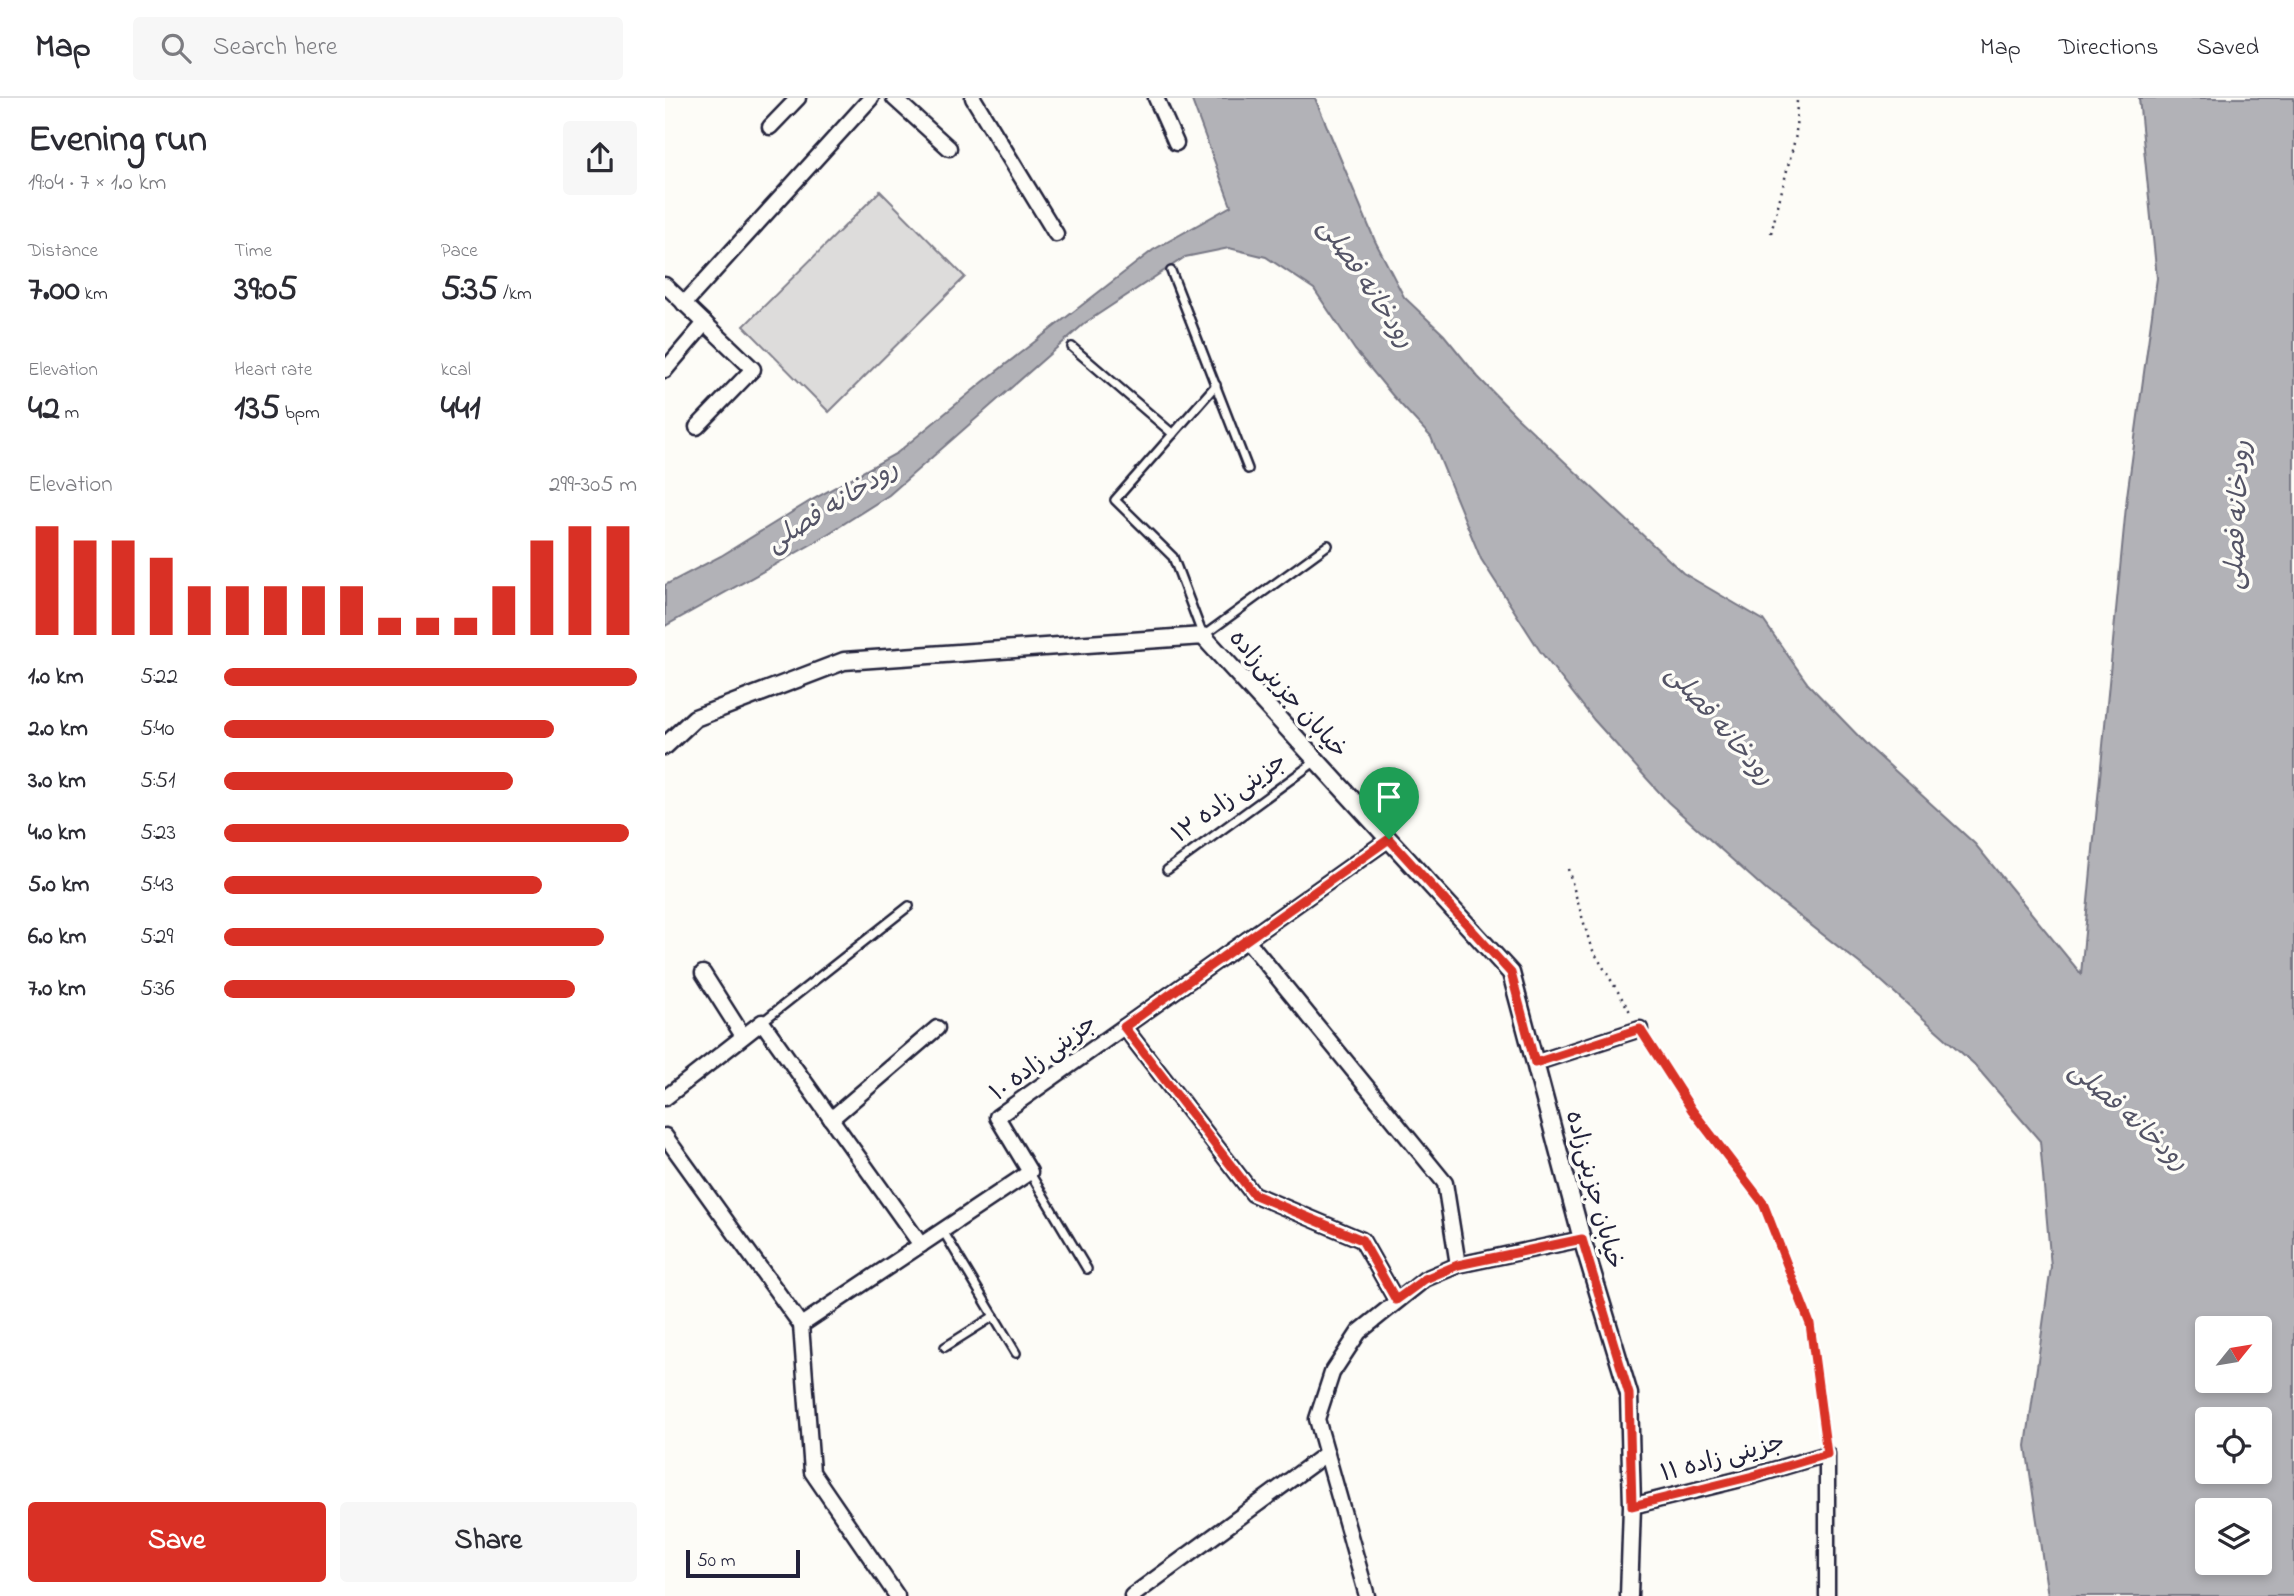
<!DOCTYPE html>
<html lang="en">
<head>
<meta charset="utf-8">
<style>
  body { margin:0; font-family:"Indie Flower","Playpen Sans Arabic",sans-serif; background:#f7f7f7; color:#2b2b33; height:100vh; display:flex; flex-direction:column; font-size:26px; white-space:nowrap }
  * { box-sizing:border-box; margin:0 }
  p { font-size:23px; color:#7c7c81 }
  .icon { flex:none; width:38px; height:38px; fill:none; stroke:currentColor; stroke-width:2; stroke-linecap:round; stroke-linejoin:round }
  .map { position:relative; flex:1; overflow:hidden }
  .details { display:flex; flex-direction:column; background:#fff; width:665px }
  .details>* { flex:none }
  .needle { width:46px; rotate:60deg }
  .controls { position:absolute; left:1530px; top:1218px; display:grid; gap:14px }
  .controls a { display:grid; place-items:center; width:77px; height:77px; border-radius:7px; background:#fff; box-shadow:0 4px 10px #0003; font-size:35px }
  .scale { position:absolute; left:21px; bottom:18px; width:114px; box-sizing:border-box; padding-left:7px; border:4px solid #22223b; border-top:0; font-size:19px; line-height:24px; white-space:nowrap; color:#22223b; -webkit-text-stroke:5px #fdfcf7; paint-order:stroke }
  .pin { position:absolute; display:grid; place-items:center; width:60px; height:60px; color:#fff; margin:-72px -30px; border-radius:50% 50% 50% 0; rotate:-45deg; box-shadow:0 0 7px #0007 }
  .pin .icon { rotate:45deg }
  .round { display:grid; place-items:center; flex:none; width:74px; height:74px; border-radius:7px; background:#f7f7f7 }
  .headline { display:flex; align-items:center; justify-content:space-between; height:119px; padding:0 28px }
  h1 { font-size:38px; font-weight:700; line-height:52px }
  .metrics { display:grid; grid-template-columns:repeat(3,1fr); gap:10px; height:119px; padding:7px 28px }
  .metrics div { display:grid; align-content:center }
  .metrics b { font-size:35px; font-weight:700 }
  .metrics small { font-size:19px; font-weight:400 }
  .metrics p { font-size:19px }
  .chart { height:196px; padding:14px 28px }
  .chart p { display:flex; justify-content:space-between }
  .chart svg { width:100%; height:126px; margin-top:7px; stroke:#d93025; stroke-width:6 }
  .action { display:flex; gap:14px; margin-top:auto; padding:14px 28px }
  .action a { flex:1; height:80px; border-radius:7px; background:#d93025; color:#fff; font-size:28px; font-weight:700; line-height:80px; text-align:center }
  .action a+a { background:#f7f7f7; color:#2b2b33 }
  ul { padding:0 28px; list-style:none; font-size:23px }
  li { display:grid; grid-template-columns:112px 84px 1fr; align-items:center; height:52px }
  li i { height:18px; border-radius:9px; background:#d93025 }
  header { display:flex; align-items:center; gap:42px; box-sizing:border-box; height:98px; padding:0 35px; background:#fff; border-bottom:2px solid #e1e1e2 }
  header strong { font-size:33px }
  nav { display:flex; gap:38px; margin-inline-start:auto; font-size:24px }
  .search { width:490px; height:63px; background:#f7f7f7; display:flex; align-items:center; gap:18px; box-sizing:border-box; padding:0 24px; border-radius:7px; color:#7c7c81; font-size:26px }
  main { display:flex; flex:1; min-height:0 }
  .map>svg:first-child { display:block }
</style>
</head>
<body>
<header>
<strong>Map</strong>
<div class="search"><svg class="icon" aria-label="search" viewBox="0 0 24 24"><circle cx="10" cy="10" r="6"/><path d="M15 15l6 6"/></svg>Search here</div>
<nav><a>Map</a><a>Directions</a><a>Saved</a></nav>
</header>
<main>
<section class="details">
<div class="headline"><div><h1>Evening run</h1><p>19:04 · 7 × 1.0 km</p></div><a class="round"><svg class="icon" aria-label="share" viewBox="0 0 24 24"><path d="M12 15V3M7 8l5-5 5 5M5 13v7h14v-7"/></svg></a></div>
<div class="metrics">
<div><p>Distance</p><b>7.00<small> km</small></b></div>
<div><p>Time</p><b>39:05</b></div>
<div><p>Pace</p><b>5:35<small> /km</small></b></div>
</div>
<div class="metrics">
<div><p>Elevation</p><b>42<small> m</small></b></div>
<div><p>Heart rate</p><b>135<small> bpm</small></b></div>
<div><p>kcal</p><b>441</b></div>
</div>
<div class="chart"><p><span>Elevation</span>299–305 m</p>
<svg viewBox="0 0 160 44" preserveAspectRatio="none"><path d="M5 44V6M15 44V11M25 44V11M35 44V17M45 44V27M55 44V27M65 44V27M75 44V27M85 44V27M95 44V38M105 44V38M115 44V38M125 44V27M135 44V11M145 44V6M155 44V6"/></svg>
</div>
<ul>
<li><b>1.0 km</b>5:22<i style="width:100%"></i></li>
<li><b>2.0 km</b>5:40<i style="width:80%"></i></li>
<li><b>3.0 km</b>5:51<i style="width:70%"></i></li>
<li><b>4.0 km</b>5:23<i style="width:98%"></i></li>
<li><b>5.0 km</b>5:43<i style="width:77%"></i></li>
<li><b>6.0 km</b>5:29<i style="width:92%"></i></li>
<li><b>7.0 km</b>5:36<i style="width:85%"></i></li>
</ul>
<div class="action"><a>Save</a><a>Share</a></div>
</section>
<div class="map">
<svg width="1629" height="1498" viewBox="0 0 1629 1498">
  <rect width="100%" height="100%" fill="#fdfcf7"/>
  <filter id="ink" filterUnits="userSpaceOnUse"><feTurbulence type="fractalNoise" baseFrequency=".0143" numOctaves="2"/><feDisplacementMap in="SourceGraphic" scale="14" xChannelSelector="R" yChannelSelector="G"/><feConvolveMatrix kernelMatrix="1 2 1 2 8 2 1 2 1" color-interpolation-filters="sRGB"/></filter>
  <g filter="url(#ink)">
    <path fill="#dddcdb" stroke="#807f8b" stroke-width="2" d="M215,93l85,86 -136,135 -85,-86z"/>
    <path fill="#b2b2b7" stroke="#787885" stroke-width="2" fill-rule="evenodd" d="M526,0h124l60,143 29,56 40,38 34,42 38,39 167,157 80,47 45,64 60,62 107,98 106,130 46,-478 30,-218 -18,-180h155v1498h-246l-22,-150 25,-179 -11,-126 -66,-77 -97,-87 -111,-87 -98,-88 -74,-82 -54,-69 -59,-92 -50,-122 -38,-41 -38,-46 -41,-61 -48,-32 -37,-9 -44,9 -100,66 -196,172 -77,49 -147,82v-41l56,-29 89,-55 87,-48 86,-71 170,-132 78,-44zM1542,1230h52v53h-52zM1542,1321h52v53h-52zM1542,1412h52v53h-52z"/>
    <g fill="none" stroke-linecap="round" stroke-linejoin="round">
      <defs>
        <g id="service">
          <path d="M506,173l77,198"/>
          <path d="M407,249l101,87"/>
          <path d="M551,287l-101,115 58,57 30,79 125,-91"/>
          <path d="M502,772l149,-109"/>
          <path d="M97,924l147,-116"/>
          <path d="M365,1075l57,96"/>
          <path d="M278,1133l73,122"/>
          <path d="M280,1249l49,-31"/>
        </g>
        <g id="minor">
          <path d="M229,0l55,50"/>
          <path d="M308,0l83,136"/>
          <path d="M491,0l20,45"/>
          <path d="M105,29l28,-29"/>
          <path d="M0,187l88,84 -56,58"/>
          <path d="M19,206l187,-206"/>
          <path d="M0,272l40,-47"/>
          <path d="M582,842l198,243 13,82"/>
          <path d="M38,875l40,63"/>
          <path d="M459,929l129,167 109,46 34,60"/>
          <path d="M870,965l105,-34"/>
          <path d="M0,1000l97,-76 159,223"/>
          <path d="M166,1021l106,-91"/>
          <path d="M0,1038l136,189 11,147 85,124"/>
          <path d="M136,1227l229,-153 -33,-55 392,-278"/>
          <path d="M967,1408l121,-30 74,-22v142"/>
          <path d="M467,1498l195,-143"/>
          <path d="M702,1498l-50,-177 15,-46 27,-41 66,-53 33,-14 124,-26"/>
        </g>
        <path id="tertiary" d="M0,648l30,-28 149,-57 359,-25 308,337 71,266 47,155 3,112 -3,90"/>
      </defs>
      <use href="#service" stroke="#22223b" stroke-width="12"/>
      <use href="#minor" stroke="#22223b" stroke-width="19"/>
      <use href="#tertiary" stroke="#22223b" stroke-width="21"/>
      <g stroke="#22223b" stroke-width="2.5" stroke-dasharray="2 5" stroke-linecap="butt">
        <path d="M1106,135l25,-98 1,-37"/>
        <path d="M903,771l23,78 41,68"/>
        <path d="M984,944l43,68 71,93 47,121 15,116"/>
      </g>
      <use href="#service" stroke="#fdfcf7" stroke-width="7"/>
      <use href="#minor" stroke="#fdfcf7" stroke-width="14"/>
      <use href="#tertiary" stroke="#fdfcf7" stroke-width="16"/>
    </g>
  </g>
  <g fill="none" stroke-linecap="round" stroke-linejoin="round" filter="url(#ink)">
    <defs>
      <path id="route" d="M724,741l122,134 24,90 105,-34 52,81 71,93 47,121 17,130 -74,22 -121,30 -3,-112 -47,-155 -124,26 -33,14 -29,21 -34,-60 -109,-46 -129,-167z"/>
    </defs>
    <use href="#route" stroke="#fff" stroke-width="14"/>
    <use href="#route" stroke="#d93025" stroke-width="9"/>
  </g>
  <g text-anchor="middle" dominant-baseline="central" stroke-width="7" stroke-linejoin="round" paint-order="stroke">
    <g font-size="24" fill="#22223b" stroke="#fdfcf7">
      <text transform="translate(622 597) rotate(48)">خیابان جزینی‌زاده</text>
      <text transform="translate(565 701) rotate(-36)">جزینی زاده ۱۲</text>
      <text transform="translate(379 961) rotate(-37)">جزینی زاده ۱۰</text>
      <text transform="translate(928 1092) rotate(75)">خیابان جزینی‌زاده</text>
      <text transform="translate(1058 1361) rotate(-15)">جزینی زاده ۱۱</text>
    </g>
    <g font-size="26" font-style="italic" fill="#545466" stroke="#fdfcf7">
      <text transform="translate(700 186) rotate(56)">رودخانه فصلی</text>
      <text transform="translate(168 409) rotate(-32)">رودخانه فصلی</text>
      <text transform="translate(1574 417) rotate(-87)">رودخانه فصلی</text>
      <text transform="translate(1054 628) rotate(49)">رودخانه فصلی</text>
      <text transform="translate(1463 1019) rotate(42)">رودخانه فصلی</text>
    </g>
  </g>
</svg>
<div class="controls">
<a><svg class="needle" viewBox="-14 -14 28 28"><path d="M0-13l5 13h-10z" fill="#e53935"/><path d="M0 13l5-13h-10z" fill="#7c7c81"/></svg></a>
<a><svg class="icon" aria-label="locate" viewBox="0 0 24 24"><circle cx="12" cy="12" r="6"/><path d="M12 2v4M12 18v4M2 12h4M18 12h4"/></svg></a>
<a><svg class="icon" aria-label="layers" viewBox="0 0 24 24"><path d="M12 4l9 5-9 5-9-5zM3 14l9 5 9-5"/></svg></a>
</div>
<div class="scale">50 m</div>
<div class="pin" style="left:724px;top:741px;background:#1e9e55"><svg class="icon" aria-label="arrive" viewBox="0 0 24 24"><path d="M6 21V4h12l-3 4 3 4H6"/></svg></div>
</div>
</main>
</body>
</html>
